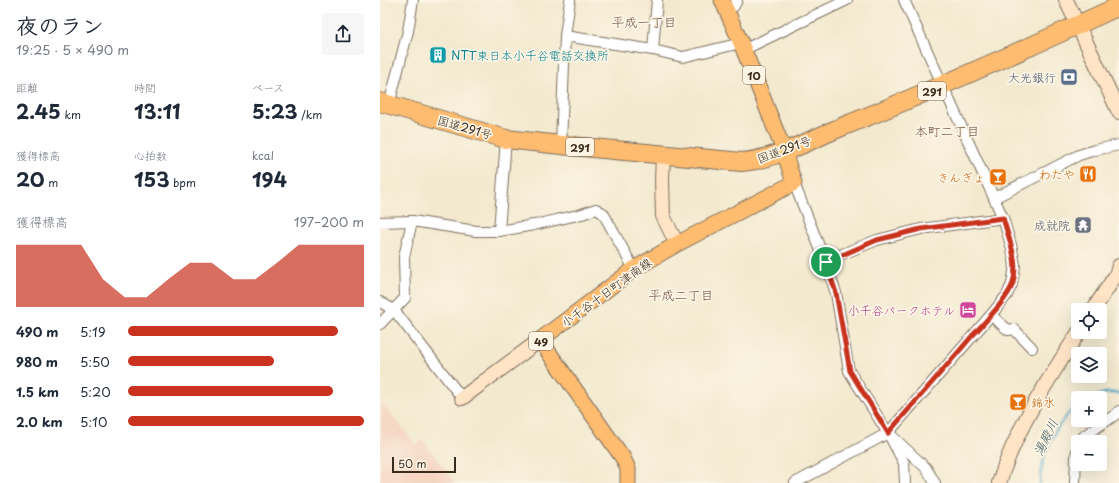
<!DOCTYPE html>
<html lang="ja">
<head>
<meta charset="utf-8">
<style>
  body { margin:0; font-family:"Playpen Sans","Klee One",sans-serif; background:#f6f6f7; color:#1f2937; height:100vh; display:flex; flex-direction:column; font-size:15px; white-space:nowrap }
  * { box-sizing:border-box; margin:0 }
  p { font-size:13px; color:#747a83 }
  .icon { flex:none; width:22px; height:22px; fill:none; stroke:currentColor; stroke-width:2; stroke-linecap:round; stroke-linejoin:round }
  .map { position:relative; flex:1; overflow:hidden }
  .sheet { display:flex; flex-direction:column; background:#fff; width:380px }
  .sheet>* { flex:none }
  .controls { position:absolute; left:691px; top:303px; display:grid; gap:8px }
  .controls a { display:grid; place-items:center; width:36px; height:36px; border-radius:4px; background:#fff; box-shadow:0 4px 16px #0002; font-size:20px }
  .scale { position:absolute; left:12px; bottom:10px; width:64px; box-sizing:border-box; padding-left:4px; border:2px solid #3b2a1e; border-top:0; font-size:11px; line-height:14px; white-space:nowrap; color:#3b2a1e; -webkit-text-stroke:3px #fcf5e5; paint-order:stroke }
  .pin { position:absolute; display:grid; place-items:center; width:34px; height:34px; color:#fff; margin:-17px; border:2px solid #fff; border-radius:50%; box-shadow:0 1px 4px #0007 }
  .round { display:grid; place-items:center; flex:none; width:42px; height:42px; border-radius:4px; background:#f6f6f7 }
  .summary { display:flex; align-items:center; justify-content:space-between; height:68px; padding:0 16px }
  h1 { font-size:22px; font-weight:700; line-height:30px }
  .figures { display:grid; grid-template-columns:repeat(3,1fr); gap:6px; height:68px; padding:4px 16px }
  .figures div { display:grid; align-content:center }
  .figures b { font-size:20px; font-weight:700 }
  .figures small { font-size:11px; font-weight:400 }
  .figures p { font-size:11px }
  .chart { height:112px; padding:8px 16px }
  .chart p { display:flex; justify-content:space-between }
  .chart svg { width:100%; height:72px; margin-top:4px; fill:#c8321e; opacity:.7 }
  ul { padding:0 16px; list-style:none; font-size:13px }
  li { display:grid; grid-template-columns:64px 48px 1fr; align-items:center; height:30px }
  li i { height:10px; border-radius:5px; background:#c8321e }
  main { display:flex; flex:1; min-height:0 }
  .map>svg:first-child { display:block }
</style>
</head>
<body>
<main>
<section class="sheet">
<div class="summary"><div><h1>夜のラン</h1><p>19:25 · 5 × 490 m</p></div><a class="round"><svg class="icon" aria-label="share" viewBox="0 0 24 24"><path d="M12 15V3M7 8l5-5 5 5M5 13v7h14v-7"/></svg></a></div>
<div class="figures">
<div><p>距離</p><b>2.45<small> km</small></b></div>
<div><p>時間</p><b>13:11</b></div>
<div><p>ペース</p><b>5:23<small> /km</small></b></div>
</div>
<div class="figures">
<div><p>獲得標高</p><b>20<small> m</small></b></div>
<div><p>心拍数</p><b>153<small> bpm</small></b></div>
<div><p>kcal</p><b>194</b></div>
</div>
<div class="chart"><p><span>獲得標高</span>197–200 m</p>
<svg viewBox="0 0 160 44" preserveAspectRatio="none"><path d="M0 44V6L10 6L20 6L30 6L40 27L50 38L60 38L70 27L80 17L90 17L100 27L110 27L120 17L130 6L140 6L150 6L160 6V44z"/></svg>
</div>
<ul>
<li><b>490 m</b>5:19<i style="width:89%"></i></li>
<li><b>980 m</b>5:50<i style="width:62%"></i></li>
<li><b>1.5 km</b>5:20<i style="width:87%"></i></li>
<li><b>2.0 km</b>5:10<i style="width:100%"></i></li>
</ul>
</section>
<div class="map">
<svg width="739" height="483" viewBox="0 0 739 483">
  <rect width="100%" height="100%" fill="#fcf5e5"/>
  <filter id="ink" filterUnits="userSpaceOnUse"><feTurbulence type="fractalNoise" baseFrequency=".025" numOctaves="2"/><feDisplacementMap in="SourceGraphic" scale="8" xChannelSelector="R" yChannelSelector="G"/><feConvolveMatrix kernelMatrix="1 2 1 2 8 2 1 2 1" color-interpolation-filters="sRGB"/></filter>
  <filter id="wash" filterUnits="userSpaceOnUse"><feTurbulence type="fractalNoise" baseFrequency=".012" numOctaves="4" result="noise"/><feDisplacementMap in="SourceGraphic" scale="16" xChannelSelector="R" yChannelSelector="G"/><feGaussianBlur stdDeviation="0.9" result="paint"/><feColorMatrix in="noise" values="0 0 0 0 0 0 0 0 0 0 0 0 0 0 0 0 0 1.4 0 .05"/><feComposite in="paint" operator="in"/></filter>
  <g filter="url(#wash)">
    <rect width="100%" height="100%" fill="#f3e9cf"/>
    <path fill="#f4d3c0" d="M1,402l35,43 7,-5 32,43h-75z"/>
    <g fill="none" stroke-linecap="round" stroke-linejoin="round">
      <g stroke="#45a6c5" stroke-width="2.5">
        <path d="M708,398l18,-5h13"/>
        <path d="M660,483c1,-29 16,-60 38,-79"/>
      </g>
    </g>
  </g>
  <g filter="url(#ink)">
    <g fill="none" stroke-linecap="round" stroke-linejoin="round">
      <defs>
        <g id="street">
          <path d="M346,11l8,-5 3,-6"/>
          <path d="M185,36l88,14 30,7 58,-14"/>
          <path d="M273,50l4,-50"/>
          <path d="M363,50l104,-50"/>
          <path d="M9,105l19,-74 5,-31"/>
          <path d="M181,145l4,-109 5,-36"/>
          <path d="M414,183l31,78 11,32 13,78 39,62 16,30 1,20"/>
          <path d="M614,198l85,-43 16,-5 24,-5"/>
          <path d="M0,222l32,-1 64,10h23l35,-6 48,-11 14,-5 7,4 31,56"/>
          <path d="M119,231l7,-92"/>
          <path d="M445,261l52,-21 44,-11 82,-11"/>
          <path d="M0,302l14,8 68,88"/>
          <path d="M611,315l17,15 6,-1 18,19"/>
          <path d="M0,324l25,-26 -1,-41 8,-36"/>
          <path d="M513,437l33,31 9,15"/>
          <path d="M699,442l5,-6 31,-21 4,-4"/>
          <path d="M415,483l93,-50 103,-118 16,-20 5,-11 3,-19 -4,-20 -8,-27 -99,-218"/>
          <path d="M695,483l1,-27 2,-10"/>
        </g>
        <g id="secondary">
          <path d="M686,0l53,112"/>
          <path d="M283,155l-1,26 1,35 14,28"/>
          <path d="M713,310l23,-35 3,-9"/>
          <path d="M82,398l78,-58"/>
          <path d="M619,483c17,-55 49,-103 80,-151"/>
        </g>
        <path id="primary" d="M248,483v-14l-5,-11 -83,-118 94,-71 43,-25 117,-61 -10,-32 -43,-108 -19,-43"/>
        <path id="highway" d="M0,102l126,37 55,6 181,17c36,-3 69,-23 102,-36 93,-37 184,-78 275,-120"/>
      </defs>
      <use href="#street" stroke="#7b6d5c" stroke-width="12"/>
      <use href="#secondary" stroke="#7b6d5c" stroke-width="16"/>
      <use href="#primary" stroke="#7b6d5c" stroke-width="17"/>
      <use href="#highway" stroke="#7b6d5c" stroke-width="20"/>
      <use href="#street" stroke="#fff" stroke-width="10"/>
      <use href="#secondary" stroke="#ffe4c6" stroke-width="14"/>
      <use href="#primary" stroke="#febc70" stroke-width="15"/>
      <use href="#highway" stroke="#febc70" stroke-width="18"/>
    </g>
  </g>
  <g fill="none" stroke-linecap="round" stroke-linejoin="round" filter="url(#ink)">
    <defs>
      <path id="route" d="M623,218c6,21 16,44 10,65 -5,16 -30,41 -41,53 -28,33 -56,65 -84,97l-38,-62 -14,-78 -10,-31 51,-22 44,-11z"/>
    </defs>
    <use href="#route" stroke="#fff" stroke-width="8"/>
    <use href="#route" stroke="#c8321e" stroke-width="5"/>
  </g>
  <defs>
    <symbol id="building-square" viewBox="-11 -11 22 22"><rect x="-9" y="-9" width="18" height="18" rx="4" fill="#0f9aa8" stroke="#fcf5e5"/><path d="M-4-6H4V6H1V3H-1V6H-4ZM-2.5-4.3h1.7v1.8h-1.7ZM.8-4.3h1.7v1.8H.8ZM-2.5-1h1.7V.8h-1.7ZM.8-1h1.7V.8H.8Z" fill="#fff"/></symbol>
    <symbol id="bank-square" viewBox="-11 -11 22 22"><rect x="-9" y="-9" width="18" height="18" rx="4" fill="#5c6f8a" stroke="#fcf5e5"/><path d="M-6-4H6V4H-6ZM0-2.3a2.3 2.3 0 1 0 0 4.6a2.3 2.3 0 1 0 0-4.6Z" fill="#fff"/></symbol>
    <symbol id="restaurant-square" viewBox="-11 -11 22 22"><rect x="-9" y="-9" width="18" height="18" rx="4" fill="#e8710a" stroke="#fcf5e5"/><path d="M-5-6h1v4h1v-4h1v4h1v-4h1v5L-1.5 .5V6h-2V.5L-5-1ZM5-6V6H3V1.5H1.5Q1.5-4 5-6Z" fill="#fff"/></symbol>
    <symbol id="bar-square" viewBox="-11 -11 22 22"><rect x="-9" y="-9" width="18" height="18" rx="4" fill="#e8710a" stroke="#fcf5e5"/><path d="M-6-5H6L.8 .8V4.5H3.5V6h-7V4.5H-.8V.8Z" fill="#fff"/></symbol>
    <symbol id="temple-square" viewBox="-11 -11 22 22"><rect x="-9" y="-9" width="18" height="18" rx="4" fill="#6b7280" stroke="#fcf5e5"/><path d="M0-6L5-2H3V0L6.5 2.5H4V6H1.5V3h-3V6H-4V2.5H-6.5L-3 0V-2H-5Z" fill="#fff"/></symbol>
    <symbol id="hotel-square" viewBox="-11 -11 22 22"><rect x="-9" y="-9" width="18" height="18" rx="4" fill="#d1479c" stroke="#fcf5e5"/><path d="M-6-4.5h1.5V1H6V5H4.5V3h-9V5H-6ZM-4 0a1.8 1.8 0 1 1 3.6 0ZM.5 0V-2.5h3Q6-2.5 6 0Z" fill="#fff"/></symbol>
  </defs>
  <g fill-rule="evenodd">
    <use href="#building-square" x="48" y="45" width="20" height="20"/>
    <use href="#bank-square" x="679" y="67" width="20" height="20"/>
    <use href="#restaurant-square" x="698" y="164" width="20" height="20"/>
    <use href="#bar-square" x="608" y="167" width="20" height="20"/>
    <use href="#temple-square" x="693" y="215" width="20" height="20"/>
    <use href="#hotel-square" x="578" y="300" width="20" height="20"/>
    <use href="#bar-square" x="628" y="392" width="20" height="20"/>
  </g>
  <g text-anchor="middle" dominant-baseline="central" stroke-width="3.5" stroke-linejoin="round" paint-order="stroke">
    <g fill="#fcf5e5" stroke="#75675a" stroke-width="1">
      <rect x="363" y="66" width="22" height="18" rx="3"/>
      <rect x="538" y="82" width="28" height="18" rx="3"/>
      <rect x="186" y="138" width="28" height="18" rx="3"/>
      <rect x="149" y="332" width="24" height="18" rx="3"/>
    </g>
    <g font-size="11" font-weight="bold" fill="#3b2a1e">
      <text x="374" y="75">10</text>
      <text x="552" y="91">291</text>
      <text x="200" y="147">291</text>
      <text x="161" y="341">49</text>
    </g>
    <g font-size="12" fill="#0d838f" stroke="#fcf5e5" text-anchor="start">
      <text x="71" y="55">NTT東日本小千谷電話交換所</text>
    </g>
    <g font-size="12" fill="#4e5e75" stroke="#fcf5e5" text-anchor="end">
      <text x="676" y="77">大光銀行</text>
    </g>
    <g font-size="12" fill="#3b2a1e" stroke="#fcf5e5">
      <text transform="translate(85 127) rotate(16)">国道291号</text>
      <text transform="translate(404 149) rotate(-20)">国道291号</text>
      <text transform="translate(226 292) rotate(-36)">小千谷十日町津南線</text>
    </g>
    <g font-size="12" fill="#c56008" stroke="#fcf5e5" text-anchor="end">
      <text x="695" y="174">わたや</text>
      <text x="605" y="177">きんぎょ</text>
      <text x="651" y="402" text-anchor="start">錦水</text>
    </g>
    <g font-size="12" fill="#5b616d" stroke="#fcf5e5" text-anchor="end">
      <text x="690" y="225">成就院</text>
    </g>
    <g font-size="12" fill="#b23c85" stroke="#fcf5e5" text-anchor="end">
      <text x="575" y="310">小千谷パークホテル</text>
    </g>
    <g font-size="13" fill="#725247" stroke="#fcf5e5">
      <text x="264" y="21">平成一丁目</text>
      <text x="567" y="130">本町二丁目</text>
      <text x="301" y="294">平成二丁目</text>
    </g>
    <g font-size="13" font-style="italic" fill="#3f5c61" stroke="#fcf5e5">
      <text transform="translate(665 437) rotate(-64)">湯殿川</text>
    </g>
  </g>
</svg>
<div class="controls">
<a><svg class="icon" aria-label="locate" viewBox="0 0 24 24"><circle cx="12" cy="12" r="6"/><path d="M12 2v4M12 18v4M2 12h4M18 12h4"/></svg></a>
<a><svg class="icon" aria-label="layers" viewBox="0 0 24 24"><path d="M12 4l9 5-9 5-9-5zM3 14l9 5 9-5"/></svg></a>
<a>+</a>
<a>−</a>
</div>
<div class="scale">50 m</div>
<div class="pin" style="left:446px;top:262px;background:#1e9e55"><svg class="icon" aria-label="arrive" viewBox="0 0 24 24"><path d="M6 21V4h12l-3 4 3 4H6"/></svg></div>
</div>
</main>
</body>
</html>
